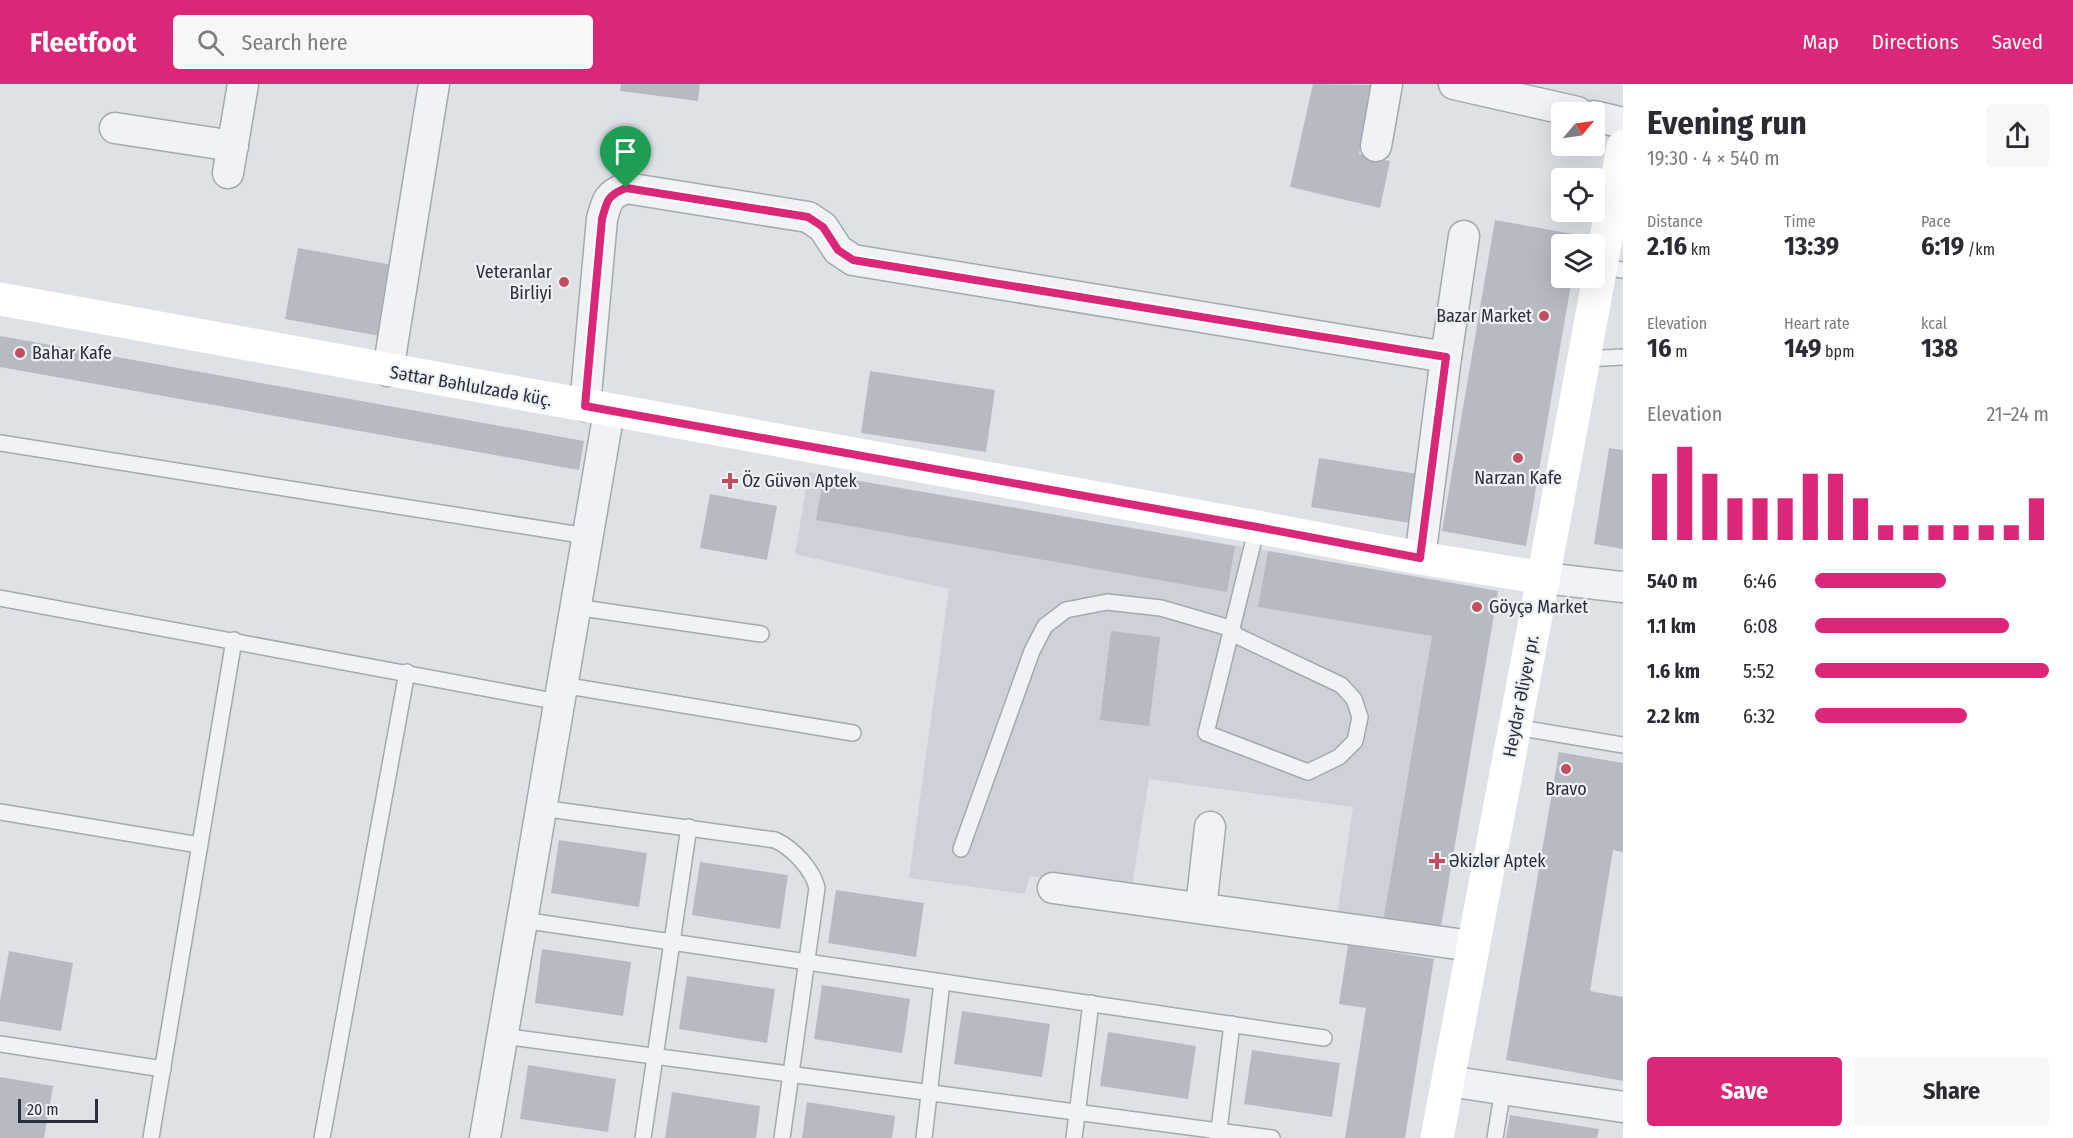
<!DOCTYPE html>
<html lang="en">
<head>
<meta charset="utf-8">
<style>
  body { margin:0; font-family:"Fira Sans Condensed",sans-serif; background:#f7f7f7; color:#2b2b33; height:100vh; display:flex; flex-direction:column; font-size:22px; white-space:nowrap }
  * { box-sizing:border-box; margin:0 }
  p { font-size:20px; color:#7c7c81 }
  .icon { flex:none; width:33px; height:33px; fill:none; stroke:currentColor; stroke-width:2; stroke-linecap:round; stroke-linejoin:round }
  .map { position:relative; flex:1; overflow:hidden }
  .panel { display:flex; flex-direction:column; background:#fff; width:450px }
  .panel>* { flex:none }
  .needle { width:39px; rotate:61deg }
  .tools { position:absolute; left:1551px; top:18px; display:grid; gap:12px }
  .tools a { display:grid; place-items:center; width:54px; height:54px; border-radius:6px; background:#fff; box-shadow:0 6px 24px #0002; font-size:30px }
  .scale { position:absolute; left:18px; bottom:15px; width:80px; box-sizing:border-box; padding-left:6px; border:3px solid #29303c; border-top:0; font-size:16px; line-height:21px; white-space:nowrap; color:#29303c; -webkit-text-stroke:4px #eef1f4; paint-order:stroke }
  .pin { position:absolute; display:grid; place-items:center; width:51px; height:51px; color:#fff; margin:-62px -26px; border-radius:50% 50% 50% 0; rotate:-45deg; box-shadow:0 0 6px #0007 }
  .pin .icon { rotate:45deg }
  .round { display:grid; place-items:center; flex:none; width:63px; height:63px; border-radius:6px; background:#f7f7f7 }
  .head { display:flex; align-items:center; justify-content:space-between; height:102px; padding:0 24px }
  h1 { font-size:33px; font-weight:700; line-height:45px }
  .metrics { display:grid; grid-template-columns:repeat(3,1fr); gap:9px; height:102px; padding:6px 24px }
  .metrics div { display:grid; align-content:center }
  .metrics b { font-size:26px; font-weight:700 }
  .metrics small { font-size:16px; font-weight:400 }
  .metrics p { font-size:16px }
  .chart { height:168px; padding:12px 24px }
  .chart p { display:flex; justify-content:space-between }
  .chart svg { width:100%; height:108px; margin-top:6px; stroke:#db2777; stroke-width:6 }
  .primary-button { display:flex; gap:12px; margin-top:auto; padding:12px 24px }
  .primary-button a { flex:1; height:69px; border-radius:6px; background:#db2777; color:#fff; font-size:24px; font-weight:700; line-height:69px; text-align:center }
  .primary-button a+a { background:#f7f7f7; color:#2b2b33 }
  ul { padding:0 24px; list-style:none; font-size:20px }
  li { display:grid; grid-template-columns:96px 72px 1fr; align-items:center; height:45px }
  li i { height:15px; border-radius:8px; background:#db2777 }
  header { display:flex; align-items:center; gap:36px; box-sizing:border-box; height:84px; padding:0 30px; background:#db2777; color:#fff }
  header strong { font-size:28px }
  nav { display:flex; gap:33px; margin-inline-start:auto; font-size:21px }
  .search { width:420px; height:54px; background:#f7f7f7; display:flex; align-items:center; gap:15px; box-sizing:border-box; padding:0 21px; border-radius:6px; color:#7c7c81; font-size:22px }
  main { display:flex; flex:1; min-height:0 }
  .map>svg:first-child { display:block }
</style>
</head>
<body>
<header>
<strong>Fleetfoot</strong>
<div class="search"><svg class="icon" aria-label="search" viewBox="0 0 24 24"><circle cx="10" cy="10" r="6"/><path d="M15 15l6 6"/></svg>Search here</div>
<nav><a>Map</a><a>Directions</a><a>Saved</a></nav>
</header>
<main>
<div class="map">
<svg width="1623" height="1054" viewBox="0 0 1623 1054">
  <rect width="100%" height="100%" fill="#dee2e6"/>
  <path fill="#cdd1d8" d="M809,388l689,119 -58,341 -103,-17 16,-108 -204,-28 -17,107 -103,-10 -4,18 -116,-16 40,-289 -154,-35z"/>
  <g fill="#b6bbc3">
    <path d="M621,0h79l-2,17 -78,-10z"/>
    <path d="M1313,0l62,1 -16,69 31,7 -10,47 -90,-21z"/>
    <path d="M1495,136l84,15 -1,9h-16v34h10l-46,268 -84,-15z"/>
    <path d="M298,164l95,17 -13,71 -95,-17z"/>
    <path d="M0,252l584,105 -5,29 -579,-103z"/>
    <path d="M870,287l125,19 -9,62 -125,-19z"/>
    <path d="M1609,364l14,2v99l-29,-5z"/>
    <path d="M1319,374l98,16 -7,49 -99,-16z"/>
    <path d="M824,391l411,71 -8,46 -411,-72z"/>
    <path d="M710,410l67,12 -10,54 -67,-12z"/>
    <path d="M1268,467l230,40 -58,341 -57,-10 49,-286 -174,-29z"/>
    <path d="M1111,547l49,6 -11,89 -49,-6z"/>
    <path d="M1559,668l64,11v89l-10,-2 -23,141 33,6v84l-117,-21z"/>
    <path d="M559,756l88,13 -8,54 -88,-14z"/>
    <path d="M700,778l88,13 -8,54 -88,-14z"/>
    <path d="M836,806l88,13 -8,54 -88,-14z"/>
    <path d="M1348,861l86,14 -29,179h-60l21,-130 -27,-4z"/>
    <path d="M542,865l89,13 -8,54 -88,-13z"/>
    <path d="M9,867l64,12 -12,68 -61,-10v-20z"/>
    <path d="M687,892l88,13 -8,54 -88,-14z"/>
    <path d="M822,901l88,14 -8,54 -88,-14z"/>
    <path d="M962,927l88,13 -8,53 -88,-13z"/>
    <path d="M1108,948l88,14 -8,53 -88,-13z"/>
    <path d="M1252,966l88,13 -8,54 -88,-13z"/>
    <path d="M528,981l88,14 -8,53 -88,-13z"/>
    <path d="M0,993l53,9 -9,52h-44z"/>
    <path d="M672,1008l88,14 -4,32h-91z"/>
    <path d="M807,1018l88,14 -3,22h-90z"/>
    <path d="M1510,1031l89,14 -2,9h-91z"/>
  </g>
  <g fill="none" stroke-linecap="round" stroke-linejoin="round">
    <defs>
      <g id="lane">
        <path d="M1602,183l21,3"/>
        <path d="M1586,275l37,-2"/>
        <path d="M0,359l587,93"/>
        <path d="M0,514l559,104"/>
        <path d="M575,523l186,27"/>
        <path d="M1231,549l110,52 13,14 6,18 -5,24 -16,16 -31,15 -102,-39 51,-206"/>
        <path d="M562,601l291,48"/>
        <path d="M1515,643l108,18"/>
        <path d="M541,724l234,32c18,8 38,30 42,48l-35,250"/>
        <path d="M0,728l199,33"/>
        <path d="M961,765l71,-198 13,-25 21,-16 41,-8 54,6 72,21"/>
        <path d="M522,836l802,118"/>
        <path d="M502,952l770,102"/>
        <path d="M0,960l163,25"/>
        <path d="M151,1054l83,-498"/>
        <path d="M322,1054l85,-466"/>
        <path d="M643,1054l46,-311"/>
        <path d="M924,1054l18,-156"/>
        <path d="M1074,1054l17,-135"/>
        <path d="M1218,1054l14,-114"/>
        <path d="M1495,1054l8,-49"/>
      </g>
      <g id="street">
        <path d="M1454,0l123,28"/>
        <path d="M1594,32l29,7"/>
        <path d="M115,44l118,18"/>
        <path d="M1376,62l11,-62"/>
        <path d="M228,89l15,-89"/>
        <path d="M1446,273l18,-121"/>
        <path d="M388,287l46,-287"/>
        <path d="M585,322l17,-187c5,-19 6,-24 24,-31l182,29 15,10 15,23 15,10 593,97 -26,201"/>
        <path d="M1544,494l79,9"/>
        <path d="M1053,804l419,58"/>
        <path d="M1201,824l9,-81"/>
        <path d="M1448,997l175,26"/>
        <path d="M485,1054l124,-727"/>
      </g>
    </defs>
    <use href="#lane" stroke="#a4a9b0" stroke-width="18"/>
    <use href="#street" stroke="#a4a9b0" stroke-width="33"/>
    <use href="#lane" stroke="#f1f2f5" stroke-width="15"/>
    <use href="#street" stroke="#f1f2f5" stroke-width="30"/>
    <g stroke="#fff" stroke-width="33">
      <path d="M0,215l1257,228 163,31 124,20"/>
      <path d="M1437,1054c61,-331 127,-660 186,-991"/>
    </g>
  </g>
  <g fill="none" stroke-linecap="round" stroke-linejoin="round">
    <defs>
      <path id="route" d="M626,104l182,29 15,10 15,23 15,10 593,97 -26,201 -163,-31 -672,-121 17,-187c5,-19 6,-24 24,-31z"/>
    </defs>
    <use href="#route" stroke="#fff" stroke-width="12"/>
    <use href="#route" stroke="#db2777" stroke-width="8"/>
  </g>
  <g fill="#c14e61" stroke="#eef1f4" stroke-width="2">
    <circle cx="564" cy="198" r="6"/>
    <circle cx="1544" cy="232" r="6"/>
    <circle cx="20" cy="269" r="6"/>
    <circle cx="1518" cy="374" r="6"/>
    <path d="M727 388h6v6h6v6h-6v6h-6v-6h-6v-6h6z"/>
    <circle cx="1477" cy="523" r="6"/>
    <circle cx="1566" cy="685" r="6"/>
    <path d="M1434 768h6v6h6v6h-6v6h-6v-6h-6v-6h6z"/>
  </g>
  <g text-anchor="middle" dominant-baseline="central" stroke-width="4.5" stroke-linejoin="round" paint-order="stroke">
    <g font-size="18" fill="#29303c" stroke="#eef1f4" text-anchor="start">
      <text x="552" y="188" text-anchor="end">Veteranlar<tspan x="552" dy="21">Birliyi</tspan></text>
      <text x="1532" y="232" text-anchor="end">Bazar Market</text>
      <text x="32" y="269">Bahar Kafe</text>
      <text x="1518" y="394" text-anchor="middle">Narzan Kafe</text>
      <text x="742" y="397">Öz Güvən Aptek</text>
      <text x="1489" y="523">Göyçə Market</text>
      <text x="1566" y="705" text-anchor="middle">Bravo</text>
      <text x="1449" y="777">Əkizlər Aptek</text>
    </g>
    <g font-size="18" fill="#29303c" stroke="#eef1f4">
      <text transform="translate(471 302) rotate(10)">Səttar Bəhlulzadə küç.</text>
      <text transform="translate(1521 612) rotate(-79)">Heydər Əliyev pr.</text>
    </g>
  </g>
</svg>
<div class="tools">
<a><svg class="needle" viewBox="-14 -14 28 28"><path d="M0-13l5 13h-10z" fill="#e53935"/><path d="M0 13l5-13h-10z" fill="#7c7c81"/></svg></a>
<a><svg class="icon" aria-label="locate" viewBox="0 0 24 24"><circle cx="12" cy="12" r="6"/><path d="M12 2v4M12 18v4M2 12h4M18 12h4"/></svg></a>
<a><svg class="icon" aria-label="layers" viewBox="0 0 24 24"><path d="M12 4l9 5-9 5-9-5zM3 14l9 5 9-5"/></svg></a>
</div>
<div class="scale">20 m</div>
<div class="pin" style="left:626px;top:104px;background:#1e9e55"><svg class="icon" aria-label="arrive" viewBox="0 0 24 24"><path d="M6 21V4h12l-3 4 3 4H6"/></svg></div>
</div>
<section class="panel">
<div class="head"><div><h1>Evening run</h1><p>19:30 · 4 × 540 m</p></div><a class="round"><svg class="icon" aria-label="share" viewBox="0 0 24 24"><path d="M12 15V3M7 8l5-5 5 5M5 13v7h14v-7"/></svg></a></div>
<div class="metrics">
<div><p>Distance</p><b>2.16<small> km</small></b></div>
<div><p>Time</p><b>13:39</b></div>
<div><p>Pace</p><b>6:19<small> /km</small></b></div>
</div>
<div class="metrics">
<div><p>Elevation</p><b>16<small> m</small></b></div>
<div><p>Heart rate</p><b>149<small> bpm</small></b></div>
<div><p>kcal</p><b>138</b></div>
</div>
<div class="chart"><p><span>Elevation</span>21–24 m</p>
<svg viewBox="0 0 160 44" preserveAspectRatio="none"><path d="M5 44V17M15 44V6M25 44V17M35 44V27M45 44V27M55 44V27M65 44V17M75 44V17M85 44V27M95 44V38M105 44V38M115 44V38M125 44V38M135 44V38M145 44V38M155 44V27"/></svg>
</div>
<ul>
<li><b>540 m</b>6:46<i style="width:56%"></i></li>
<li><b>1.1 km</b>6:08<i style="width:83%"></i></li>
<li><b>1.6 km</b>5:52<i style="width:100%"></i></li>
<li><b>2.2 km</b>6:32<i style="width:65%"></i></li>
</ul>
<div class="primary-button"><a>Save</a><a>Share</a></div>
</section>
</main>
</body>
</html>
